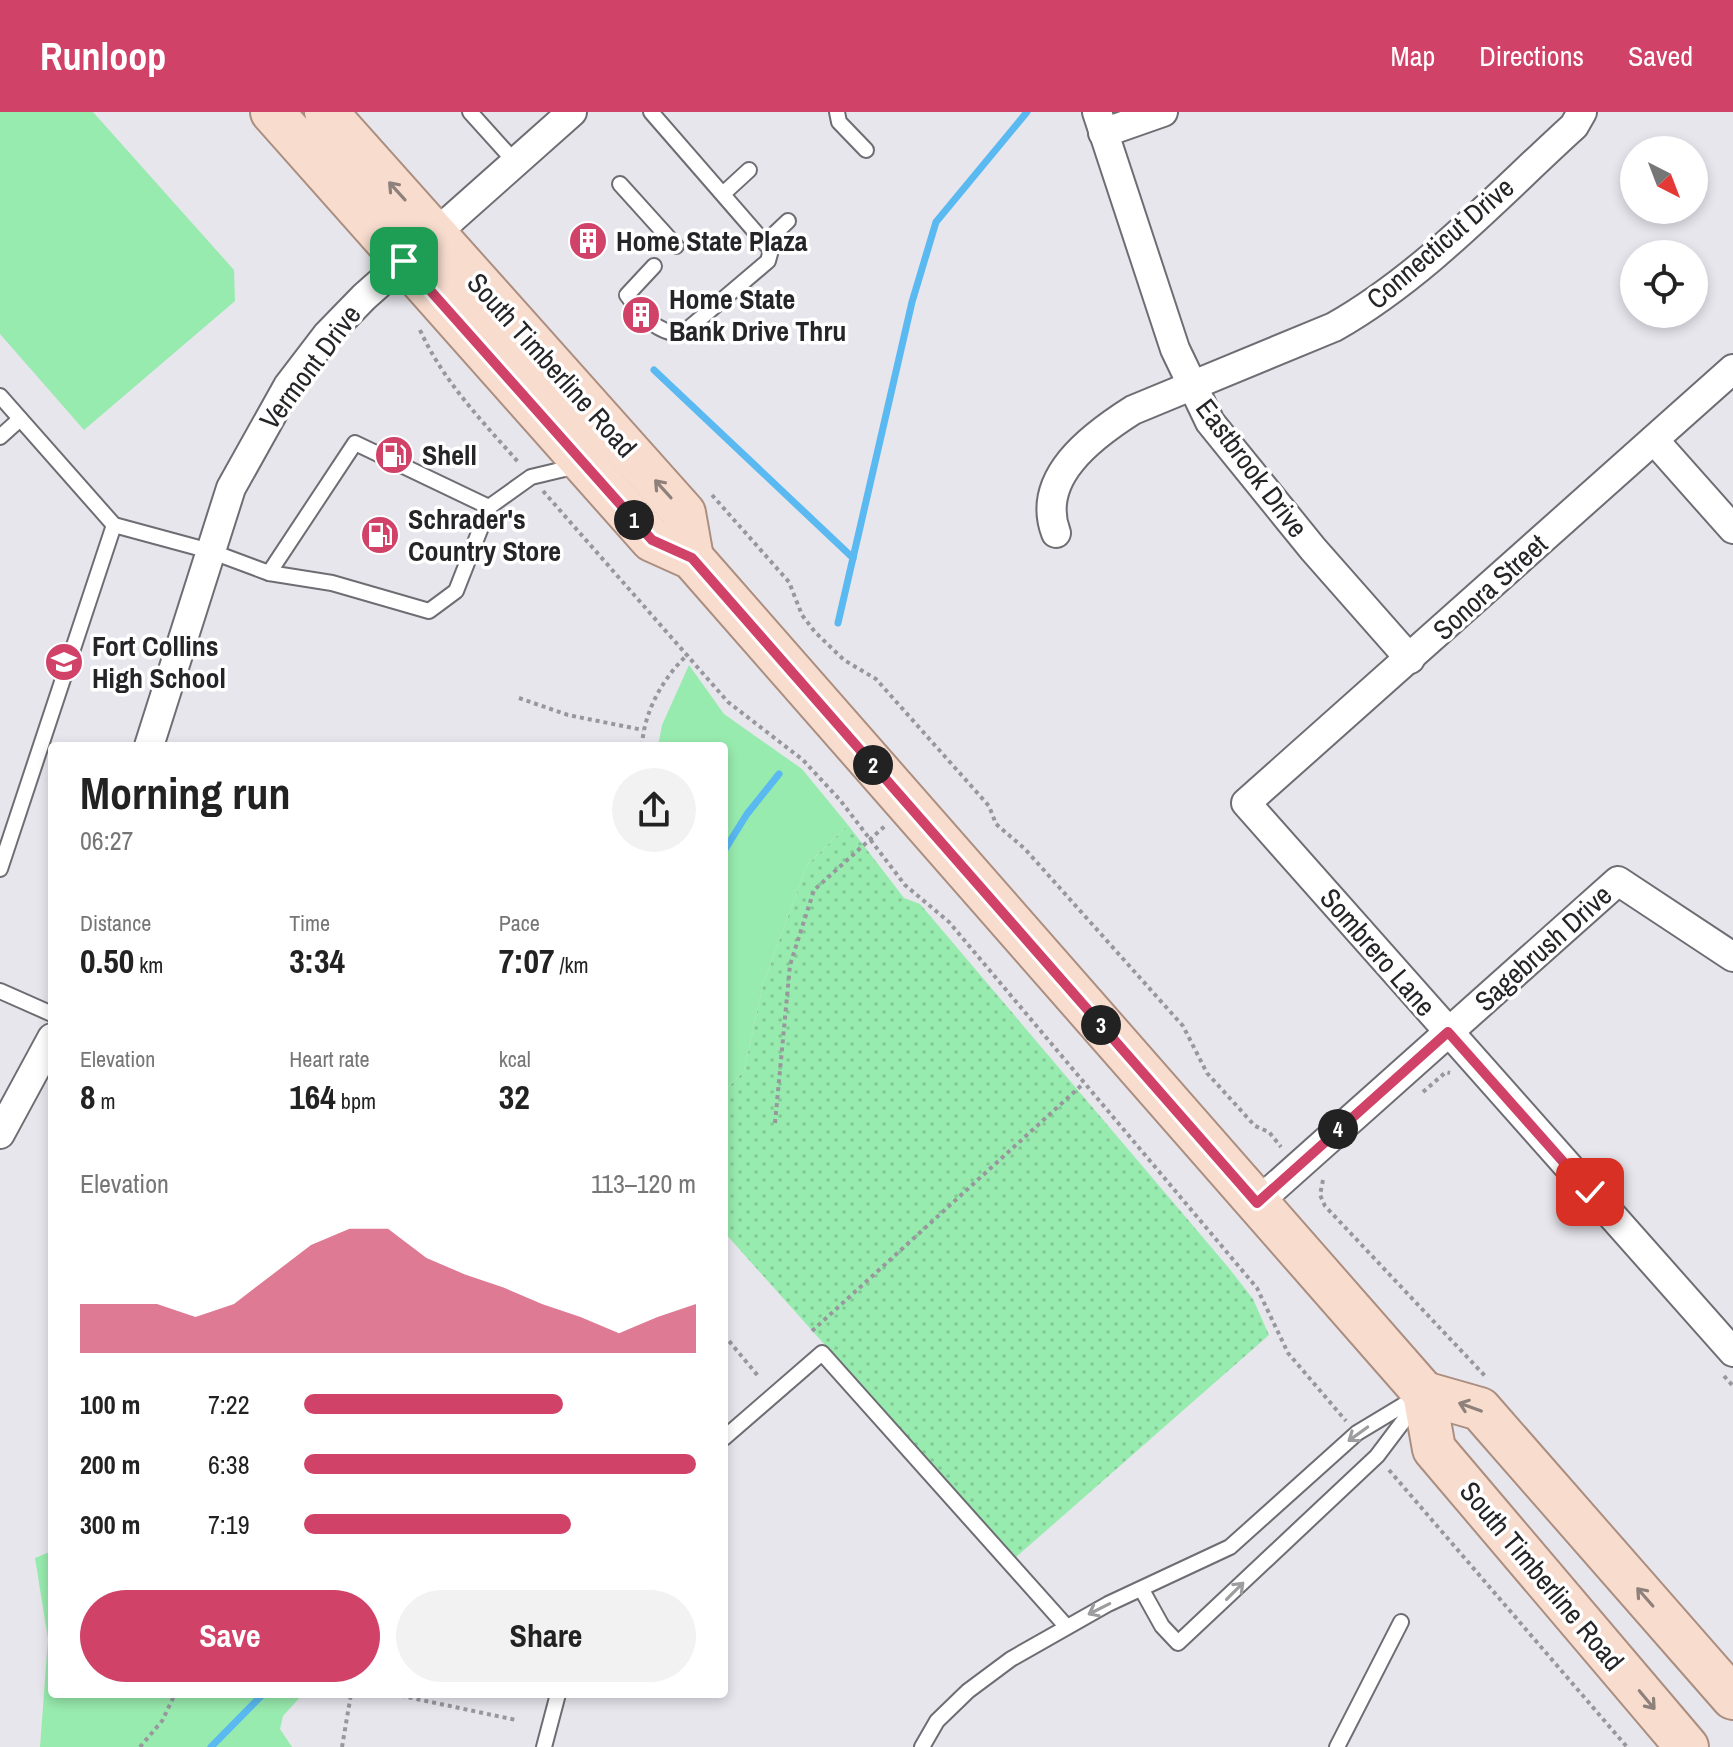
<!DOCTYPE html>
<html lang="en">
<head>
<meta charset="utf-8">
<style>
  body { margin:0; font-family:"Archivo Narrow",sans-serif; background:#f2f2f2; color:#222; height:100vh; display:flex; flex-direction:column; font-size:30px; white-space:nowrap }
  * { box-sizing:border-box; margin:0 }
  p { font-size:26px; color:#767676 }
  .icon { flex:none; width:44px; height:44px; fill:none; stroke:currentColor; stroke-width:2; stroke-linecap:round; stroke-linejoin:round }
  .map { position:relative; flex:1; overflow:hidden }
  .side { position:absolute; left:48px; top:630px; width:680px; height:956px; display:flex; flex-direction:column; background:#fff; border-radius:8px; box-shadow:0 4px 12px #0003 }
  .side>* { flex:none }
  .needle { width:52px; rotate:138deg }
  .tools { position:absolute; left:1620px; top:24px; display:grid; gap:16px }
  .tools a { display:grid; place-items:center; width:88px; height:88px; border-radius:50%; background:#fff; box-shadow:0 4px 12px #0003; font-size:40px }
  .pin { position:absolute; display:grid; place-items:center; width:68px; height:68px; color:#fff; margin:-34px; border-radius:16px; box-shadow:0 4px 12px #0006 }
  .km { position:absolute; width:40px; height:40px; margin:-20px; border-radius:50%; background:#222; color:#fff; font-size:22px; line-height:40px; text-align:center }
  .round { display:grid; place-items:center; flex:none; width:84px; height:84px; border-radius:42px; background:#f2f2f2 }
  .head { display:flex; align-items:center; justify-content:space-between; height:136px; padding:0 32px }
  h1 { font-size:44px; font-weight:700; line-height:60px }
  .stats { display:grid; grid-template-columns:repeat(3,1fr); gap:12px; height:136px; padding:8px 32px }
  .stats div { display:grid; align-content:center }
  .stats b { font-size:34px; font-weight:700 }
  .stats small { font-size:22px; font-weight:400 }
  .stats p { font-size:22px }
  .chart { height:224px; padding:16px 32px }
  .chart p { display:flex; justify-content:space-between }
  .chart svg { width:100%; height:144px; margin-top:8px; fill:#d14268; opacity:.7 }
  .action { display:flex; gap:16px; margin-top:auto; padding:16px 32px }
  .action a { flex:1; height:92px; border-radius:48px; background:#d14268; color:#fff; font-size:32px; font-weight:700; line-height:92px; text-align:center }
  .action a+a { background:#f2f2f2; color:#222 }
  ul { padding:0 32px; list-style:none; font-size:26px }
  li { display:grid; grid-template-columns:128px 96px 1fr; align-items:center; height:60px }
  li i { height:20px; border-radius:10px; background:#d14268 }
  header { display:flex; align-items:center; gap:48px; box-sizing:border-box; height:112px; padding:0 40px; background:#d14268; color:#fff }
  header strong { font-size:38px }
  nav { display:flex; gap:44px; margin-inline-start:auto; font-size:28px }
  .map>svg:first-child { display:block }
</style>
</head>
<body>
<header>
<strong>Runloop</strong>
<nav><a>Map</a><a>Directions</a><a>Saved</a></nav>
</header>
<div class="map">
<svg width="1733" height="1635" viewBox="0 0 1733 1635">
  <defs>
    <pattern id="grass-dots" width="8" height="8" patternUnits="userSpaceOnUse" patternTransform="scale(2)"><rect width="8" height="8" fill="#98ebae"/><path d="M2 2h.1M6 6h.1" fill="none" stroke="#83c996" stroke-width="1.8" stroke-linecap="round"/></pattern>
  </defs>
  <rect width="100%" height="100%" fill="#e7e6ed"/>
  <path fill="url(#grass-dots)" d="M848,713l56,73 16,6 308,363 25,32 16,36 -254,223 -291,-326v-141l20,-20 19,-87 44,-119z"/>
  <g fill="#98ebae">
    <path d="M0,0h93l141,158 1,31 -151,129 -84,-96z"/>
    <path d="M689,553l35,49 78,55 46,56 -41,40 -44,119 -19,87 -20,20v-345h-66l4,-21z"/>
    <path d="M52,1439v143h251l-20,22 -3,13 12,18h-252l8,-108 -13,-81z"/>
  </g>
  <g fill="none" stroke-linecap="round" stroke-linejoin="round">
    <g stroke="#59b9f0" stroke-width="7">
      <path d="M654,258l199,188"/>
      <path d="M838,511l74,-321 24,-80 91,-110"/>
      <path d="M724,739l23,-37 32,-40"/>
      <path d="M211,1635l52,-53"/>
    </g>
    <defs>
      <g id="service">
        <path d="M470,0l46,51"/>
        <path d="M651,0l120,138 -3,11 -86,73c-25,0 -41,-20 -55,-39l27,-29"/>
        <path d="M837,0l2,10 27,28"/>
        <path d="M620,72l56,62"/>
        <path d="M724,81l25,-23"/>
        <path d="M767,129l21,-20"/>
        <path d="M0,284l114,129 96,26 59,22 86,-130 134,64"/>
        <path d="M0,325l20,-18"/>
        <path d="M269,461l63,10 97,28 27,-20 33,-84 42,-30 46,-11"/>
        <path d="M0,757l114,-344"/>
        <path d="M0,879l52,23"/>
        <path d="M724,1326l98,-85 244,273"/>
        <path d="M1142,1478l20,36 16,17 199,-187 40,-53"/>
        <path d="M544,1635l14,-53"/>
        <path d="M922,1635l15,-26 31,-30 43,-32 97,-55 122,-57 127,-114 63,-38"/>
        <path d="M1337,1635l64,-125"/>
      </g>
      <g id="minor">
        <path d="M1097,0l78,237 35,73 103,127 97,110"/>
        <path d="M1103,21l60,-21"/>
        <path d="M1733,257l-487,434 487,549"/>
        <path d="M1654,328l79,89"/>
        <path d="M1056,421c-21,-55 36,-97 77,-123l201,-83c90,-51 164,-132 240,-201l8,-14"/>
        <path d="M149,634l82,-258 57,-102 39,-51 37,-38 208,-185"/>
        <path d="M0,1022l52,-96"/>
        <path d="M1257,1091l361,-322 115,76"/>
      </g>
      <g id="primary">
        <path d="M272,0l380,428 40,18 732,835 10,56 253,298"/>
        <path d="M326,0l358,401 8,45"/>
        <path d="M1424,1281l56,16 253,289"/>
      </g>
    </defs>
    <use href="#service" stroke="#6e6d73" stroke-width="18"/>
    <use href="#minor" stroke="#6e6d73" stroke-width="32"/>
    <use href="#primary" stroke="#ab8e7f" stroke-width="46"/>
    <g stroke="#98979d" stroke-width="4" stroke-dasharray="4 4" stroke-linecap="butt">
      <path d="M420,218c23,51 62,91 99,133"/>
      <path d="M543,379l185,211 75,58 37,40 65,85 44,37 308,366 31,65 58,68"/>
      <path d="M712,383l77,87 13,33 13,17 29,28 32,19 113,127 7,18 29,25 158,177 24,47 48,53 14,6 12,15"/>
      <path d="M519,586l49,17 75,15"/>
      <path d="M642,634c2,-35 21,-68 46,-92"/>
      <path d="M1423,980l23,-20 4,1"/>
      <path d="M775,1011l15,-158 24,-75 72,-65"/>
      <path d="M1323,1068l-3,15 5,11 161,171"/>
      <path d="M812,1219l272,-248"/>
      <path d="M724,1223l35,42"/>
      <path d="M1724,1264l9,10"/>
      <path d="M1389,1358l238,277"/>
      <path d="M393,1582l123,26"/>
      <path d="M140,1635l22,-26 13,-27"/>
      <path d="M342,1635l9,-53"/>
    </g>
    <use href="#service" stroke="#fff" stroke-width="14"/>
    <use href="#minor" stroke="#fff" stroke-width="28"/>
    <use href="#primary" stroke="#f8ddcf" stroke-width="42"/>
  </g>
  <defs><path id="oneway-shaft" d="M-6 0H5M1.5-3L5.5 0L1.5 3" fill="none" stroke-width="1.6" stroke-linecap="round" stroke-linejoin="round" transform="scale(2)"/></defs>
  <g stroke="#8e807b">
    <use href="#oneway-shaft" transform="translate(397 79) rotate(-132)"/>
    <use href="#oneway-shaft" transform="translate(663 377) rotate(-132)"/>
    <use href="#oneway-shaft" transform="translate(1470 1295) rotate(-160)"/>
    <use href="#oneway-shaft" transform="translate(1645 1485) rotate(-131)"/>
    <use href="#oneway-shaft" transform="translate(1647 1588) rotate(50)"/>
  </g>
  <g stroke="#9d9c9e">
    <use href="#oneway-shaft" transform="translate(1358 1322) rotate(144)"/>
    <use href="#oneway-shaft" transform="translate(1235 1479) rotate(-45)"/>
    <use href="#oneway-shaft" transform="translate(1099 1497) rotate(153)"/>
  </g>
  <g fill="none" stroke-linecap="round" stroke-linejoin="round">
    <defs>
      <path id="route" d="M404,149l248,279 40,18 565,645 191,-171 142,160"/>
    </defs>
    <use href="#route" stroke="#fff" stroke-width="16"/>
    <use href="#route" stroke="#d14268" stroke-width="10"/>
  </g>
  <defs>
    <symbol id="building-disc" viewBox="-11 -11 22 22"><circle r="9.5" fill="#d14268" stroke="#fff"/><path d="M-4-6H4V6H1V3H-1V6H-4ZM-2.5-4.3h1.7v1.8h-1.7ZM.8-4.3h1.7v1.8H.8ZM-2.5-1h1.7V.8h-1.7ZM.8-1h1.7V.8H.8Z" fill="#fff"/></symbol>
    <symbol id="fuel-disc" viewBox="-11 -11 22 22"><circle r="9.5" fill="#d14268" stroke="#fff"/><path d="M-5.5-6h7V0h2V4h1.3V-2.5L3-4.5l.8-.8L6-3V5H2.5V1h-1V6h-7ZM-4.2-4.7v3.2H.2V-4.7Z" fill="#fff"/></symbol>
    <symbol id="school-disc" viewBox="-11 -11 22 22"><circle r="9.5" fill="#d14268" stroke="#fff"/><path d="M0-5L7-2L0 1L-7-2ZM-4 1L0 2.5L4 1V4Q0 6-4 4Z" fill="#fff"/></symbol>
  </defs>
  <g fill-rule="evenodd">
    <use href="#building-disc" x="566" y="107" width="44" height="44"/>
    <use href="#building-disc" x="619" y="181" width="44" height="44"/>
    <use href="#fuel-disc" x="372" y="321" width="44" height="44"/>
    <use href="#fuel-disc" x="358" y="401" width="44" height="44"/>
    <use href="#school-disc" x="42" y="528" width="44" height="44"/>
  </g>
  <g text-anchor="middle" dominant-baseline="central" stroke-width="7" stroke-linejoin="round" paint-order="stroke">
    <g font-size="28" font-weight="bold" fill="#252427" stroke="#fff" text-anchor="start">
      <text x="616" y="129">Home State Plaza</text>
      <text x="669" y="187">Home State<tspan x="669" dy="32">Bank Drive Thru</tspan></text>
      <text x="422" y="343">Shell</text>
      <text x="408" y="407">Schrader's<tspan x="408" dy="32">Country Store</tspan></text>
      <text x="92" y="534">Fort Collins<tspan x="92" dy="32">High School</tspan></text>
    </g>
    <g font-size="28" fill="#252427" stroke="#fff">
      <text transform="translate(1440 131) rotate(-41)">Connecticut Drive</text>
      <text transform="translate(552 253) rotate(48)">South Timberline Road</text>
      <text transform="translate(310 255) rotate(-53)">Vermont Drive</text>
      <text transform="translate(1252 356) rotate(53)">Eastbrook Drive</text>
      <text transform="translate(1490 475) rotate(-42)">Sonora Street</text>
      <text transform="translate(1543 836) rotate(-42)">Sagebrush Drive</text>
      <text transform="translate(1378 840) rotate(49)">Sombrero Lane</text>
      <text transform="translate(1542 1464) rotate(50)">South Timberline Road</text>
    </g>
  </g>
</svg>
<div class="tools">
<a><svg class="needle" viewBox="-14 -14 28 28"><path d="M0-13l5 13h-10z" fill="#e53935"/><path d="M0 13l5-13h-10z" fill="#767676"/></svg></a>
<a><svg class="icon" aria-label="locate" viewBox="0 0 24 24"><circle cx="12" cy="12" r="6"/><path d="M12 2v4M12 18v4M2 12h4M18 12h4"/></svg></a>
</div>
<div class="pin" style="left:404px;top:149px;background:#1e9e55"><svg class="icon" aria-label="arrive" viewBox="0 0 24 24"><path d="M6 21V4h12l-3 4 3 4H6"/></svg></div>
<div class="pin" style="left:1590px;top:1080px;background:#d93025"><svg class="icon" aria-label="check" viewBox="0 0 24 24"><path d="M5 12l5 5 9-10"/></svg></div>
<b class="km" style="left:634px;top:408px">1</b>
<b class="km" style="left:873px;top:653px">2</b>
<b class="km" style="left:1101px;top:913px">3</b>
<b class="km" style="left:1338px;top:1017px">4</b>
<section class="side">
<div class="head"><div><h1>Morning run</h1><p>06:27</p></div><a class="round"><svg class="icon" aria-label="share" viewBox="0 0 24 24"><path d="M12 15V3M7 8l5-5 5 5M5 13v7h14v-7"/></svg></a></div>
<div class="stats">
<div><p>Distance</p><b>0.50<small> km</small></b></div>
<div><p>Time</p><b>3:34</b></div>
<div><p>Pace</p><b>7:07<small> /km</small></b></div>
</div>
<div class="stats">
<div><p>Elevation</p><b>8<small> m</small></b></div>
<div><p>Heart rate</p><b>164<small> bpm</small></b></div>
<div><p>kcal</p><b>32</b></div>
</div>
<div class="chart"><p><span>Elevation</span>113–120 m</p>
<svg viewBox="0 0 160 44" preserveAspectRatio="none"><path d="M0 44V29L10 29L20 29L30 33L40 29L50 20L60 11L70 6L80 6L90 15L100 20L110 24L120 29L130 33L140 38L150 33L160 29V44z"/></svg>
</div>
<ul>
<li><b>100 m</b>7:22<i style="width:66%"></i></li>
<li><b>200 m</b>6:38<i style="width:100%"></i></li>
<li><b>300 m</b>7:19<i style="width:68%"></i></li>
</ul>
<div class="action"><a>Save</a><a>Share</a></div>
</section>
</div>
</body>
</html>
